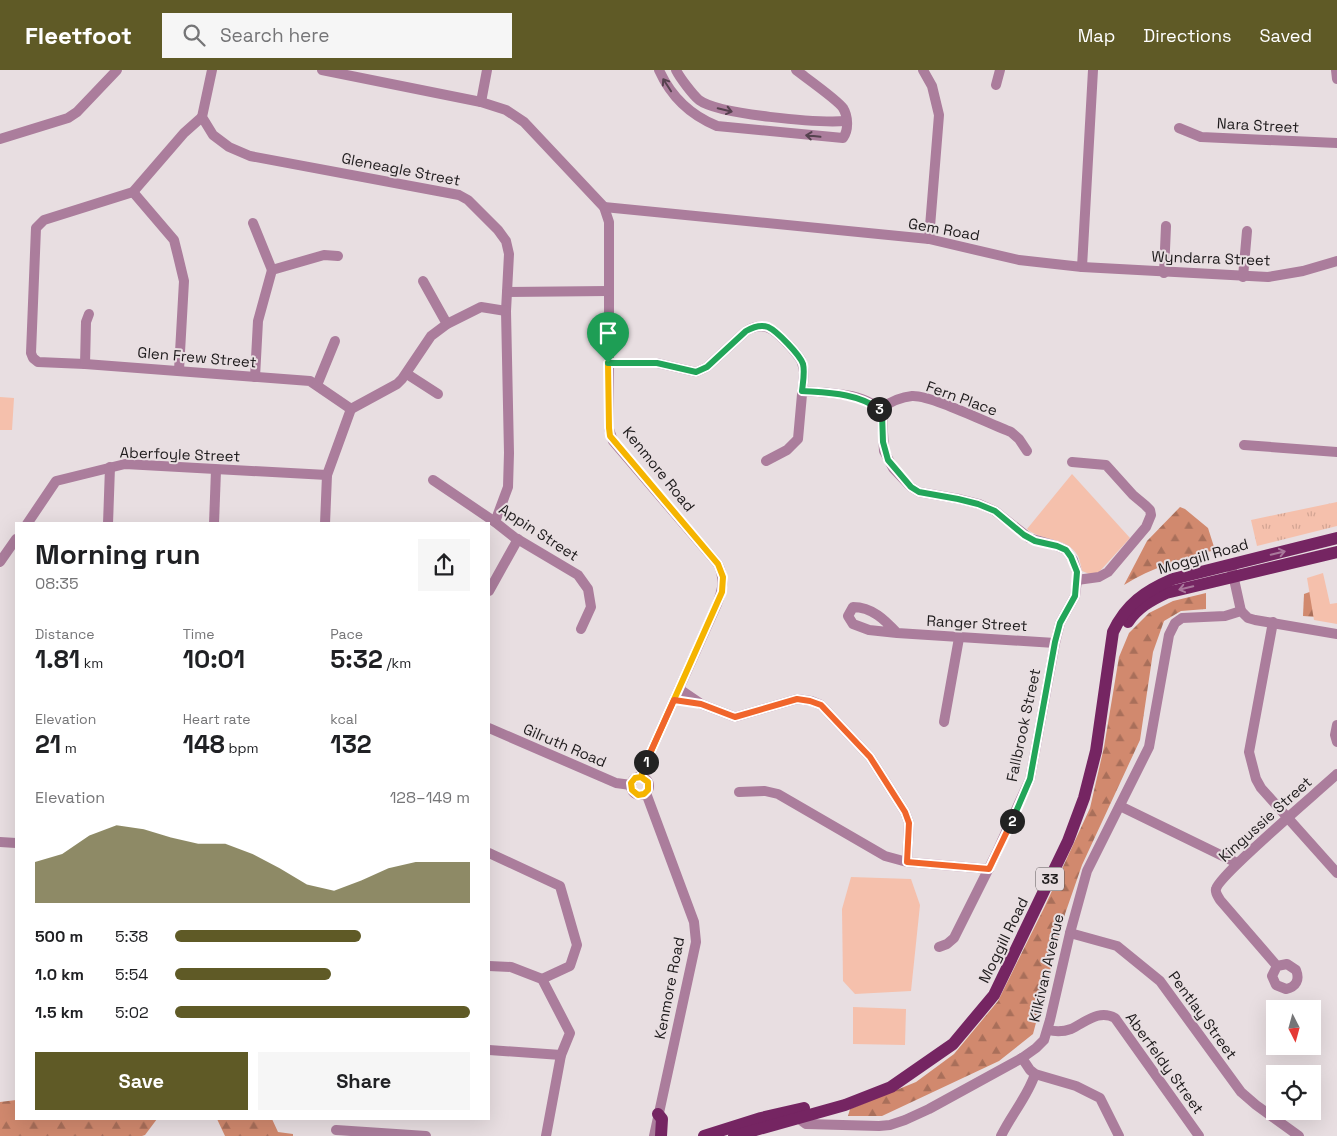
<!DOCTYPE html>
<html lang="en">
<head>
<meta charset="utf-8">
<style>
  body { margin:0; font-family:"Space Grotesk",sans-serif; background:#f6f6f6; color:#202124; height:100vh; display:flex; flex-direction:column; font-size:19px; white-space:nowrap }
  * { box-sizing:border-box; margin:0 }
  p { font-size:16px; color:#757577 }
  .icon { flex:none; width:28px; height:28px; fill:none; stroke:currentColor; stroke-width:2; stroke-linecap:round; stroke-linejoin:round }
  .map { position:relative; flex:1; overflow:hidden }
  .sheet { position:absolute; left:15px; top:452px; width:475px; height:598px; display:flex; flex-direction:column; background:#fff; border-radius:0px; box-shadow:0 5px 20px #0002 }
  .sheet>* { flex:none }
  .needle { width:32px; rotate:174deg }
  .fabs { position:absolute; left:1266px; top:930px; display:grid; gap:10px }
  .fabs a { display:grid; place-items:center; width:55px; height:55px; border-radius:0px; background:#fff; box-shadow:0 5px 20px #0002; font-size:25px }
  .pin { position:absolute; display:grid; place-items:center; width:42px; height:42px; color:#fff; margin:-51px -21px; border-radius:50% 50% 50% 0; rotate:-45deg; box-shadow:0 0 5px #0007 }
  .pin .icon { rotate:45deg }
  .km { position:absolute; width:25px; height:25px; margin:-12px; border-radius:50%; background:#222; color:#fff; font-size:14px; line-height:25px; text-align:center }
  .round { display:grid; place-items:center; flex:none; width:52px; height:52px; border-radius:0px; background:#f6f6f6 }
  .head { display:flex; align-items:center; justify-content:space-between; height:85px; padding:0 20px }
  h1 { font-size:28px; font-weight:800; line-height:38px }
  .metrics { display:grid; grid-template-columns:repeat(3,1fr); gap:8px; height:85px; padding:5px 20px }
  .metrics div { display:grid; align-content:center }
  .metrics b { font-size:25px; font-weight:800 }
  .metrics small { font-size:14px; font-weight:400 }
  .metrics p { font-size:14px }
  .chart { height:140px; padding:10px 20px }
  .chart p { display:flex; justify-content:space-between }
  .chart svg { width:100%; height:90px; margin-top:5px; fill:#5f5a26; opacity:.7 }
  .button { display:flex; gap:10px; margin-top:auto; padding:10px 20px }
  .button a { flex:1; height:58px; border-radius:0px; background:#5f5a26; color:#fff; font-size:20px; font-weight:800; line-height:58px; text-align:center }
  .button a+a { background:#f6f6f6; color:#202124 }
  ul { padding:0 20px; list-style:none; font-size:16px }
  li { display:grid; grid-template-columns:80px 60px 1fr; align-items:center; height:38px }
  li i { height:12px; border-radius:6px; background:#5f5a26 }
  header { display:flex; align-items:center; gap:30px; box-sizing:border-box; height:70px; padding:0 25px; background:#5f5a26; color:#fff }
  header strong { font-size:24px }
  nav { display:flex; gap:28px; margin-inline-start:auto; font-size:18px }
  .search { width:350px; height:45px; background:#f6f6f6; display:flex; align-items:center; gap:12px; box-sizing:border-box; padding:0 18px; border-radius:0px; color:#757577; font-size:19px }
  .map>svg:first-child { display:block }
</style>
</head>
<body>
<header>
<strong>Fleetfoot</strong>
<div class="search"><svg class="icon" aria-label="search" viewBox="0 0 24 24"><circle cx="10" cy="10" r="6"/><path d="M15 15l6 6"/></svg>Search here</div>
<nav><a>Map</a><a>Directions</a><a>Saved</a></nav>
</header>
<div class="map">
<svg width="1337" height="1066" viewBox="0 0 1337 1066">
  <defs>
    <pattern id="grass-tufts" width="24" height="20" patternUnits="userSpaceOnUse" patternTransform="scale(1.25)"><rect width="24" height="20" fill="#f5c0ac"/><path d="M3 7l-1-3M5 7V3M7 7l1-3M15 17l-1-3M17 17v-4M19 17l1-3" fill="none" stroke="#d2a493"/></pattern>
    <pattern id="forest-firs" width="22" height="20" patternUnits="userSpaceOnUse" patternTransform="scale(1.25)"><rect width="22" height="20" fill="#d1896e"/><path d="M5 1l3.5 6h-7zM16 11l3.5 6h-7z" fill="#a96f5a"/></pattern>
  </defs>
  <rect width="100%" height="100%" fill="#e8dee1"/>
  <path fill="url(#grass-tufts)" d="M1337,432v24l-80,20 -6,-26z"/>
  <g fill="url(#forest-firs)">
    <path d="M1180,437l5,2 23,19 7,22c-33,9 -63,17 -91,35l23,-44z"/>
    <path d="M1315,520l2,27 -14,-1 1,-22z"/>
    <path d="M1206,523v16l-25,2 -17,10 -11,31 -13,88 -58,125 -17,49 -32,120 -34,27 -117,55h-34l2,-7 66,-27 38,-28 44,-53 47,-95 45,-98 14,-61 15,-90 10,-24 20,-20 24,-12z"/>
    <path d="M16,1030v19h141l-12,16 -3,1h-142v-34z"/>
    <path d="M217,1049h55l6,13 15,2v2h-68z"/>
  </g>
  <g fill="#f5c0ac">
    <path d="M0,327l14,1 -2,32h-12z"/>
    <path d="M1072,404l58,64 -31,34 -7,3 -10,-4c-1,-4 -2,-11 -4,-15 -11,-20 -36,-14 -51,-27z"/>
    <path d="M1323,503l7,31 7,-1v21l-23,-4 -7,-42z"/>
    <path d="M851,807l60,2 9,26 -9,86 -56,3 -12,-13 -1,-72z"/>
    <path d="M853,937l53,2 -1,36 -52,-1z"/>
  </g>
  <g fill="none" stroke-linecap="round" stroke-linejoin="round">
    <g stroke="#ab7d9c" stroke-width="10">
      <path d="M212,0l-10,47 11,18 16,12 21,9 209,39 9,5 30,30 8,11 3,13 -3,57 3,142 -1,34 -13,35"/>
      <path d="M322,0l159,32 25,8 18,12 80,85 5,15v207l4,12 105,123c7,15 5,25 -1,40l-70,156 -6,17"/>
      <path d="M659,0c12,27 31,45 58,56l126,12c6,-8 5,-22 0,-30 -4,-7 -38,-31 -47,-38"/>
      <path d="M676,0c4,8 17,25 23,30 20,15 120,23 147,21"/>
      <path d="M923,0l9,16 7,29 -10,124"/>
      <path d="M1336,0l1,9"/>
      <path d="M996,15l4,-15"/>
      <path d="M481,32l6,-32"/>
      <path d="M202,47l-18,16 -51,59 -89,28 -8,8 -5,125 2,5 5,4 47,2 225,17 41,28"/>
      <path d="M1179,58l22,9 136,6"/>
      <path d="M0,69l68,-21 9,-6 40,-42"/>
      <path d="M133,122l41,48 4,16 6,25 -5,89"/>
      <path d="M604,137l325,32 90,21 63,7 186,10 35,-6 34,-10"/>
      <path d="M253,153l19,47"/>
      <path d="M1082,197l11,-197"/>
      <path d="M1164,203l2,-47"/>
      <path d="M1243,207l4,-46"/>
      <path d="M423,211l24,43"/>
      <path d="M507,222l101,-1"/>
      <path d="M608,293h49l39,9 11,-5 39,-36c7,-4 15,-7 23,-3 9,4 27,24 32,32 2,4 2,7 3,12l-6,67 -11,11 -21,11"/>
      <path d="M85,294l1,-42 3,-8"/>
      <path d="M407,304l31,20"/>
      <path d="M255,307l3,-56 14,-51 52,-15 14,1"/>
      <path d="M317,315l18,-44"/>
      <path d="M802,321c24,2 65,1 80,22l2,38 9,17 18,19 8,5 40,7 20,5 16,7 34,27 28,8 9,4 7,10 4,12v8l22,-3 9,-5 38,-45 5,-12 -1,-5 -5,-5 -12,-10 -27,-30 -34,-3"/>
      <path d="M351,339l46,-25 5,-5 29,-43 16,-12 34,-17 25,4"/>
      <path d="M880,339c10,-7 20,-12 32,-13 20,-1 77,28 99,36l8,7 8,12"/>
      <path d="M1244,375l93,7"/>
      <path d="M433,410l62,42 19,15 64,38 10,14 3,18 -10,22"/>
      <path d="M27,454l29,-43 69,-17 202,11"/>
      <path d="M108,454l2,-57"/>
      <path d="M214,454l2,-54"/>
      <path d="M325,454l2,-49 24,-66"/>
      <path d="M0,492l16,-23"/>
      <path d="M1232,500l9,41"/>
      <path d="M489,521l29,-52"/>
      <path d="M1273,552l-24,130 7,27 5,9 76,85"/>
      <path d="M897,563l-28,-3 -16,-6 -5,-8 5,-9c19,0 32,13 44,26l158,10"/>
      <path d="M679,619l22,15 34,13 62,-18 14,2 10,4 49,52 35,55 4,11 -2,39"/>
      <path d="M944,652l15,-84"/>
      <path d="M1337,655l-2,10 2,7"/>
      <path d="M489,658l127,55 15,2"/>
      <circle cx="640" cy="716" r="9"/>
      <path d="M739,722l26,-1 13,3 107,62 22,6 82,7"/>
      <path d="M646,723l48,129 2,20 -42,194"/>
      <path d="M1120,736l117,57"/>
      <path d="M0,772l16,1"/>
      <path d="M489,783l71,33 17,59 -7,21 -28,13"/>
      <path d="M1070,863l47,13 43,35 81,111 15,13 43,31"/>
      <path d="M939,877l8,-3 7,-6 42,-84 34,-75 25,-136 5,-20 15,-27 2,-16"/>
      <path d="M489,896l22,1 31,12 28,54 -9,22 -15,81"/>
      <path d="M1277,896l-5,10 4,9 10,4c10,-2 14,-9 10,-19l-9,-6 -10,2 -57,-66c-2,-4 -5,-7 -4,-11 3,-14 104,-99 121,-115"/>
      <path d="M1048,960c8,2 15,2 23,-1 15,-7 28,-20 44,-11l84,118"/>
      <path d="M489,980l72,5"/>
      <path d="M1022,988l8,12 5,4 41,12 24,12 19,38"/>
      <path d="M799,1043l3,8 4,3 73,2 11,-1 15,-5 24,-11 93,-51 14,-10 8,-8 6,-20 20,-87 17,-62 62,-124 20,-112 6,-12 7,-5 43,-2 16,-5 7,7 7,2 82,14"/>
      <path d="M336,1060l90,6"/>
      <path d="M1001,1066c10,-21 27,-40 34,-62"/>
    </g>
    <g stroke="#752562" stroke-width="12">
      <path d="M1128,552c9,-14 23,-22 38,-29l171,-41"/>
      <path d="M658,1044l4,5 -1,17"/>
      <path d="M704,1066l57,-18 43,-10"/>
      <path d="M734,1066l111,-31 46,-18 62,-43 41,-49 74,-154 16,-43 12,-47 17,-119c13,-28 32,-41 60,-53l164,-41"/>
    </g>
  </g>
  <defs><path id="oneway-shaft" d="M-6 0H5M1.5-3L5.5 0L1.5 3" fill="none" stroke-width="1.6" stroke-linecap="round" stroke-linejoin="round" transform="scale(1.25)"/></defs>
  <g stroke="#56424f">
    <use href="#oneway-shaft" transform="translate(667 15) rotate(-123)"/>
    <use href="#oneway-shaft" transform="translate(725 40) rotate(13)"/>
    <use href="#oneway-shaft" transform="translate(813 66) rotate(-174)"/>
  </g>
  <g stroke="#a9789b">
    <use href="#oneway-shaft" transform="translate(1278 483) rotate(-14)"/>
    <use href="#oneway-shaft" transform="translate(1186 518) rotate(166)"/>
  </g>
  <g fill="none" stroke-linecap="round" stroke-linejoin="round">
    <defs>
      <path id="split-1" d="M608,293l1,65 1,8 108,128 5,13 -1,15 -78,175 -3,10 7,5v8l-4,4 -6,1 -6,-5 -1,-7 4,-5 6,-1c2,-5 3,-10 5,-15"/>
      <path id="split-2" d="M646,692l28,-62 27,4 34,13 62,-18 13,2 11,4 49,52 35,55 4,11 -2,39 82,7 23,-48"/>
      <path id="split-3" d="M879,339l3,4 1,29 5,18 23,27 8,5 39,7 20,5 17,7 29,24 11,6 22,5 9,4 5,7 6,15 -2,24 -15,27 -5,19 -25,137 -18,42"/>
      <path id="split-4" d="M608,293h49l39,9 11,-5 39,-36c7,-4 14,-7 22,-4 9,4 32,28 35,37 2,8 0,18 -1,27 27,2 54,2 77,18"/>
    </defs>
    <use href="#split-1" stroke="#fff" stroke-width="10"/>
    <use href="#split-2" stroke="#fff" stroke-width="10"/>
    <use href="#split-3" stroke="#fff" stroke-width="10"/>
    <use href="#split-4" stroke="#fff" stroke-width="10"/>
    <use href="#split-1" stroke="#f5b400" stroke-width="6"/>
    <use href="#split-2" stroke="#f0652b" stroke-width="6"/>
    <use href="#split-3" stroke="#22a559" stroke-width="6"/>
    <use href="#split-4" stroke="#22a559" stroke-width="6"/>
  </g>
  <g text-anchor="middle" dominant-baseline="central" stroke-width="4" stroke-linejoin="round" paint-order="stroke">
    <rect fill="#e8dee1" stroke="#5b5657" stroke-width="1" x="1036" y="797.5" width="28" height="23" rx="4"/>
    <g font-size="14" font-weight="bold" fill="#1e1b1c">
      <text x="1050" y="809">33</text>
    </g>
    <g font-size="15" fill="#1e1b1c" stroke="#e8dee1">
      <text transform="translate(1258 55) rotate(3)">Nara Street</text>
      <text transform="translate(401 99) rotate(11)">Gleneagle Street</text>
      <text transform="translate(944 159) rotate(10)">Gem Road</text>
      <text transform="translate(1211 188) rotate(2)">Wyndarra Street</text>
      <text transform="translate(197 287) rotate(5)">Glen Frew Street</text>
      <text transform="translate(962 328) rotate(20)">Fern Place</text>
      <text transform="translate(180 384) rotate(2)">Aberfoyle Street</text>
      <text transform="translate(659 399) rotate(51)">Kenmore Road</text>
      <text transform="translate(539 462) rotate(33)">Appin Street</text>
      <text transform="translate(1203 486) rotate(-16)">Moggill Road</text>
      <text transform="translate(977 553) rotate(3)">Ranger Street</text>
      <text transform="translate(1023 655) rotate(-78)">Fallbrook Street</text>
      <text transform="translate(565 675) rotate(23)">Gilruth Road</text>
      <text transform="translate(1265 749) rotate(-42)">Kingussie Street</text>
      <text transform="translate(1003 870) rotate(-64)">Moggill Road</text>
      <text transform="translate(1046 898) rotate(-77)">Kilkivan Avenue</text>
      <text transform="translate(669 918) rotate(-79)">Kenmore Road</text>
      <text transform="translate(1203 945) rotate(54)">Pentlay Street</text>
      <text transform="translate(1165 993) rotate(54)">Aberfeldy Street</text>
    </g>
  </g>
</svg>
<div class="fabs">
<a><svg class="needle" viewBox="-14 -14 28 28"><path d="M0-13l5 13h-10z" fill="#e53935"/><path d="M0 13l5-13h-10z" fill="#757577"/></svg></a>
<a><svg class="icon" aria-label="locate" viewBox="0 0 24 24"><circle cx="12" cy="12" r="6"/><path d="M12 2v4M12 18v4M2 12h4M18 12h4"/></svg></a>
</div>
<div class="pin" style="left:608px;top:293px;background:#1e9e55"><svg class="icon" aria-label="arrive" viewBox="0 0 24 24"><path d="M6 21V4h12l-3 4 3 4H6"/></svg></div>
<b class="km" style="left:646px;top:692px">1</b>
<b class="km" style="left:1012px;top:751px">2</b>
<b class="km" style="left:879px;top:339px">3</b>
<section class="sheet">
<div class="head"><div><h1>Morning run</h1><p>08:35</p></div><a class="round"><svg class="icon" aria-label="share" viewBox="0 0 24 24"><path d="M12 15V3M7 8l5-5 5 5M5 13v7h14v-7"/></svg></a></div>
<div class="metrics">
<div><p>Distance</p><b>1.81<small> km</small></b></div>
<div><p>Time</p><b>10:01</b></div>
<div><p>Pace</p><b>5:32<small> /km</small></b></div>
</div>
<div class="metrics">
<div><p>Elevation</p><b>21<small> m</small></b></div>
<div><p>Heart rate</p><b>148<small> bpm</small></b></div>
<div><p>kcal</p><b>132</b></div>
</div>
<div class="chart"><p><span>Elevation</span>128–149 m</p>
<svg viewBox="0 0 160 44" preserveAspectRatio="none"><path d="M0 44V24L10 20L20 11L30 6L40 8L50 12L60 15L70 15L80 20L90 27L100 35L110 38L120 33L130 27L140 24L150 24L160 24V44z"/></svg>
</div>
<ul>
<li><b>500 m</b>5:38<i style="width:63%"></i></li>
<li><b>1.0 km</b>5:54<i style="width:53%"></i></li>
<li><b>1.5 km</b>5:02<i style="width:100%"></i></li>
</ul>
<div class="button"><a>Save</a><a>Share</a></div>
</section>
</div>
</body>
</html>
